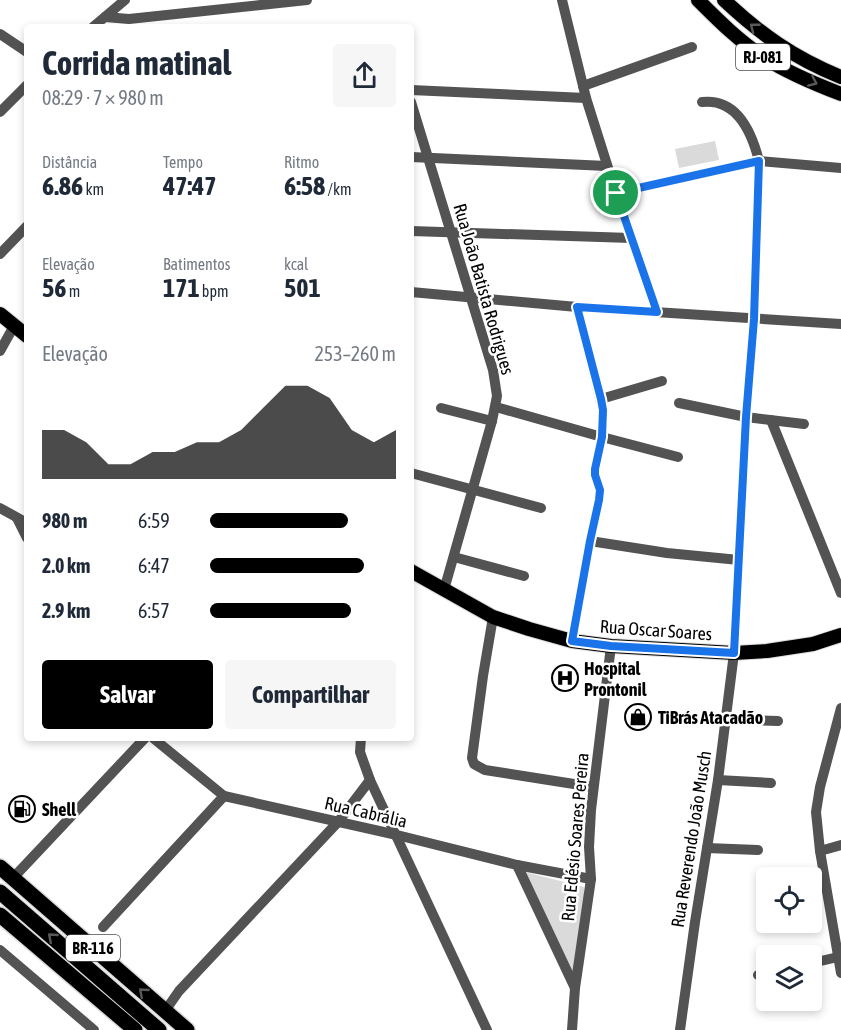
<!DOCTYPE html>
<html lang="pt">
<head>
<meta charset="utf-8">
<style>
  body { margin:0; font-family:"Asap Condensed",sans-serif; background:#f6f6f7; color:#1f2937; height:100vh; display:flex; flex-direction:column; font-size:22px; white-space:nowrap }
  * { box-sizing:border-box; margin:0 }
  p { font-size:20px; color:#747a83 }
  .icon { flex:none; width:33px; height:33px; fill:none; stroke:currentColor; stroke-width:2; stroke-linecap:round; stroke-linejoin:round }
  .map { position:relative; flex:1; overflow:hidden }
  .drawer { position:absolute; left:24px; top:24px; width:390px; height:717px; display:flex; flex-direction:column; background:#fff; border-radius:6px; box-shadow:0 3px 9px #0003 }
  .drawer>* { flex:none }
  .fabs { position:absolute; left:756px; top:867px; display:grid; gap:12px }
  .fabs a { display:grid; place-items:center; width:66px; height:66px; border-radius:6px; background:#fff; box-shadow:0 3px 9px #0003; font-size:30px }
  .pin { position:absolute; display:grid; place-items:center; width:51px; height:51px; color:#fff; margin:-26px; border:3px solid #fff; border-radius:50%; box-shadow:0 2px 6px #0007 }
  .round { display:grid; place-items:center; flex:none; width:63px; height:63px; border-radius:6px; background:#f6f6f7 }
  .summary { display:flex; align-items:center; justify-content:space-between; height:102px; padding:0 18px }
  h1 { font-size:33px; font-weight:700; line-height:45px }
  .metrics { display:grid; grid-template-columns:repeat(3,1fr); gap:9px; height:102px; padding:6px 18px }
  .metrics div { display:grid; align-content:center }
  .metrics b { font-size:26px; font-weight:700 }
  .metrics small { font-size:16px; font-weight:400 }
  .metrics p { font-size:16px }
  .chart { height:168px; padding:12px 18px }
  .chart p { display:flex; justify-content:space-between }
  .chart svg { width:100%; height:108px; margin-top:6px; fill:#000; opacity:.7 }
  .action { display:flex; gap:12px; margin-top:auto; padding:12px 18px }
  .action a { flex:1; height:69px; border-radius:6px; background:#000; color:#fff; font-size:24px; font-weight:700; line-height:69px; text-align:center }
  .action a+a { background:#f6f6f7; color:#1f2937 }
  ul { padding:0 18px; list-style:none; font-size:20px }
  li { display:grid; grid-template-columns:96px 72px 1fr; align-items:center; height:45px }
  li i { height:15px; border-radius:8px; background:#000 }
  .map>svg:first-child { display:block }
</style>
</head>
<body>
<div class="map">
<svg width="841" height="1030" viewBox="0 0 841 1030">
  <rect width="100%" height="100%" fill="#fff"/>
  <g fill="#dadada">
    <path d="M715,141l4,19 -40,8 -4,-19z"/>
    <path d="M525,872l59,15v9l-9,80z"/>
  </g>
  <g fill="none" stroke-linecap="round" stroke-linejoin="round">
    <defs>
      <g id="major">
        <path d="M698,0c21,21 42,42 67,58 23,15 50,26 76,36"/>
        <path d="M724,0c36,34 70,58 117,77"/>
        <path d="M0,314l27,22"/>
        <path d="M411,571l82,46 36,12 43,12 39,5 123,7 33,-2 46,-7 28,-9"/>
      </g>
      <g id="highway">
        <path d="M0,867l187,163"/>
        <path d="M0,892l159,138"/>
        <path d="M0,915l135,115"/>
      </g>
    </defs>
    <use href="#major" stroke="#dbdbdb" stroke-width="16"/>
    <use href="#highway" stroke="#dbdbdb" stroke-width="18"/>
    <g stroke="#535353" stroke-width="10">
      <path d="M562,0l24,98 30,95 41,119"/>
      <path d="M105,17l24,2 178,-19"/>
      <path d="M93,27l32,-27"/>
      <path d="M0,34l27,18"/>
      <path d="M583,86l109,-39"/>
      <path d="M411,90l175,8"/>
      <path d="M411,102l82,268 4,26 -5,25 -48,169"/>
      <path d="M0,112l27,-27"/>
      <path d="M411,157l196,9"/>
      <path d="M616,193l143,-32 82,7"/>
      <path d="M411,231l220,7"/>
      <path d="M0,254l27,-28"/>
      <path d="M411,292l166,15 264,17"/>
      <path d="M0,351l14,-25"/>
      <path d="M601,399l61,-18"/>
      <path d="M679,403l67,14 58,7"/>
      <path d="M496,407l106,30 76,20"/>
      <path d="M441,408l51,13"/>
      <path d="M771,420l70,173"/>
      <path d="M411,473l130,35"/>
      <path d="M0,508l27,15"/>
      <path d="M17,518l10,20"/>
      <path d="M590,541l77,12 72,7"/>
      <path d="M454,557l70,19"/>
      <path d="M493,617l-10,59 -11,82 2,6 11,6 108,17"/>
      <path d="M572,641l18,-100 9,-41 1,-10 -5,-15v-6l7,-32 1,-27 -26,-103"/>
      <path d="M841,708l-21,79 -4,25 4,39 21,122"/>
      <path d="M725,719l53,2"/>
      <path d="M153,738l71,58 173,39 120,30 74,14"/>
      <path d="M361,738l-1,14 10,28 117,250"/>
      <path d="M718,780l53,3"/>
      <path d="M707,848l51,2"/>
      <path d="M820,851l21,-6"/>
      <path d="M517,865l58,123"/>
      <path d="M13,878l132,-140"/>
      <path d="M103,927l121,-131"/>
      <path d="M0,950l94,80"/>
      <path d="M812,963l26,-6"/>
      <path d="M758,975l8,-2"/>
      <path d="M165,1011l14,-20 159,-169 32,-42"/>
      <path d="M572,1030l3,-42 16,-109 -2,-32 2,-37 20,-164"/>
      <path d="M680,1030l15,-108 23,-142 16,-127 12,-236 8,-98 5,-158c-7,-28 -22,-63 -57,-59"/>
    </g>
    <use href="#major" stroke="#000" stroke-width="14"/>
    <use href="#highway" stroke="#000" stroke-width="15"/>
  </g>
  <defs><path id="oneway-chevron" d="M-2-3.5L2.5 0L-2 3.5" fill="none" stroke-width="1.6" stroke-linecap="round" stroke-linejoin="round" transform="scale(1.5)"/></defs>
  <g stroke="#595959">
    <use href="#oneway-chevron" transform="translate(754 27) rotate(-142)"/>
    <use href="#oneway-chevron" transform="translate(813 82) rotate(24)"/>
    <use href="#oneway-chevron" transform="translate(52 937) rotate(-139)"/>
    <use href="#oneway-chevron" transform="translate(143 992) rotate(-139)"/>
  </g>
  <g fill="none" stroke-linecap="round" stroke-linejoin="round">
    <defs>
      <path id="route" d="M759,161l-5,158 -8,98 -12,236 -123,-7 -39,-5 18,-100 9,-41 1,-10 -5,-15v-6l7,-32 1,-27 -2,-11 -24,-92 80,5 -41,-119z"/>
    </defs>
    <use href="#route" stroke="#fff" stroke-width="12"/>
    <use href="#route" stroke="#1a73e8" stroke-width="8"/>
  </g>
  <defs>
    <symbol id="hospital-ring" viewBox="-11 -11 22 22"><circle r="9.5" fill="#fff" stroke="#000" stroke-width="1.5"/><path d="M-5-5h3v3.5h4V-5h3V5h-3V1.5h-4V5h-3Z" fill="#000"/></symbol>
    <symbol id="shop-ring" viewBox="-11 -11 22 22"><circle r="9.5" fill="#fff" stroke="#000" stroke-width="1.5"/><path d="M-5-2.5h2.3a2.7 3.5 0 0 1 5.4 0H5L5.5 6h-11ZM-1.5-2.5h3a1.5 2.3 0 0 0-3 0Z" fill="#000"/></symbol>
    <symbol id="fuel-ring" viewBox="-11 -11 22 22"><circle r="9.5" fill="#fff" stroke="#000" stroke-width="1.5"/><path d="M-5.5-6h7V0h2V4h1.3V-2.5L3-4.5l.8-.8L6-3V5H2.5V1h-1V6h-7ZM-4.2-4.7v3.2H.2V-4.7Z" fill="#000"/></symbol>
  </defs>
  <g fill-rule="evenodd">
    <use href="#hospital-ring" x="550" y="663" width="30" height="30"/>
    <use href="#shop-ring" x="623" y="702" width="30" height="30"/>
    <use href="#fuel-ring" x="7" y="794" width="30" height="30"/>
  </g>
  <g text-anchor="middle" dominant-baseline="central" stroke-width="5" stroke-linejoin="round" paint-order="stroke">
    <g fill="#fff" stroke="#4c4c4c" stroke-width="1.5">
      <rect x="736" y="44" width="54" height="26" rx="4.5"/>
      <rect x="66" y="935" width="54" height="26" rx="4.5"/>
    </g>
    <g font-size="16" font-weight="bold" fill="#000">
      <text x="763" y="57">RJ-081</text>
      <text x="93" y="948">BR-116</text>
    </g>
    <g font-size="18" fill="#000" stroke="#fff">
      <text transform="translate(484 289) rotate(74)">Rua João Batista Rodrigues</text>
      <text transform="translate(656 630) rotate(4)">Rua Oscar Soares</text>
      <text transform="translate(366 812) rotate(13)">Rua Cabrália</text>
      <text transform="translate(575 837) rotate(-85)">Rua Edésio Soares Pereira</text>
      <text transform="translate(691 839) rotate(-81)">Rua Reverendo João Musch</text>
    </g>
    <g font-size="18" font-weight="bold" fill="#000" stroke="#fff" text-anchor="start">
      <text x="584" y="668">Hospital<tspan x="584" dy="21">Prontonil</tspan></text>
      <text x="658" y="717">TiBrás Atacadão</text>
      <text x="42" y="809">Shell</text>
    </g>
  </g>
</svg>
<div class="fabs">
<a><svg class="icon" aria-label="locate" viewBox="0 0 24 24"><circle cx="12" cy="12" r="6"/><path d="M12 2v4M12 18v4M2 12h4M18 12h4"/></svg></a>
<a><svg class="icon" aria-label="layers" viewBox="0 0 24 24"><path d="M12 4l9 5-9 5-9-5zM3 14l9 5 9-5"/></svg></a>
</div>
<div class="pin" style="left:616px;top:193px;background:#1e9e55"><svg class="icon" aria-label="arrive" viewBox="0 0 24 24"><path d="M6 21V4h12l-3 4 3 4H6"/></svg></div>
<section class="drawer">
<div class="summary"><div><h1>Corrida matinal</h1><p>08:29 · 7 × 980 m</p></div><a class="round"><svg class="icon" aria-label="share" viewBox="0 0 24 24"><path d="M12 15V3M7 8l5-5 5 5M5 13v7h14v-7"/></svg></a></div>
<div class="metrics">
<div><p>Distância</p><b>6.86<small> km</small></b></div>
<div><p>Tempo</p><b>47:47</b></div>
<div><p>Ritmo</p><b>6:58<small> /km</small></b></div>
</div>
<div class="metrics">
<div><p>Elevação</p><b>56<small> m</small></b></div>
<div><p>Batimentos</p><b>171<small> bpm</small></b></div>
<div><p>kcal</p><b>501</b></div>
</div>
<div class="chart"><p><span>Elevação</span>253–260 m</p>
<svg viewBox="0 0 160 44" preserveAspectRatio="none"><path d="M0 44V24L10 24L20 29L30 38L40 38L50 33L60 33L70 29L80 29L90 24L100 15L110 6L120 6L130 11L140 24L150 29L160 24V44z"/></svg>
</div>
<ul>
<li><b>980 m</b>6:59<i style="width:74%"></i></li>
<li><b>2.0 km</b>6:47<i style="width:83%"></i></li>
<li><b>2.9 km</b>6:57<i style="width:76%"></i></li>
</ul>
<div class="action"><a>Salvar</a><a>Compartilhar</a></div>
</section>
</div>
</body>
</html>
